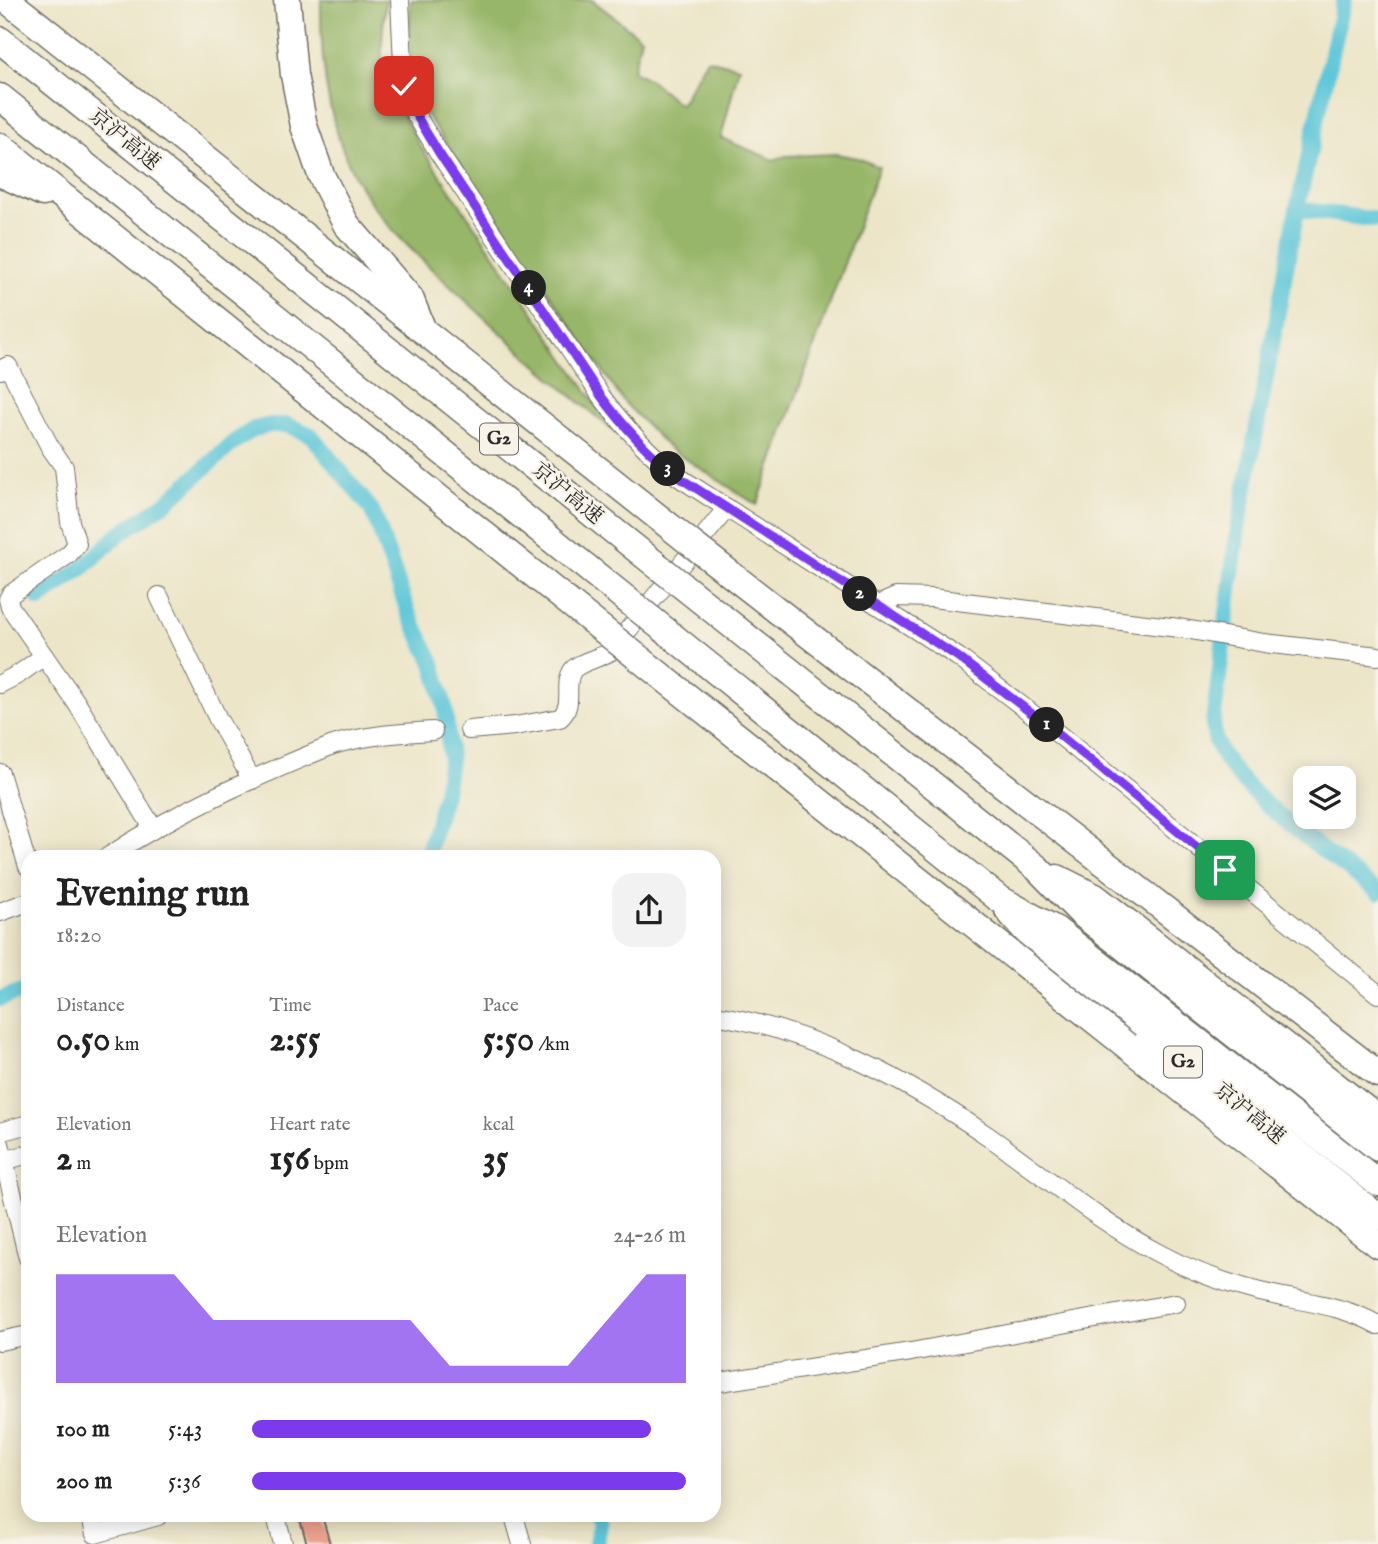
<!DOCTYPE html>
<html lang="en">
<head>
<meta charset="utf-8">
<style>
  body { margin:0; font-family:"IM FELL English","Noto Serif SC",serif; background:#f2f2f2; color:#222; height:100vh; display:flex; flex-direction:column; font-size:26px; white-space:nowrap }
  * { box-sizing:border-box; margin:0 }
  p { font-size:23px; color:#767676 }
  .icon { flex:none; width:38px; height:38px; fill:none; stroke:currentColor; stroke-width:2; stroke-linecap:round; stroke-linejoin:round }
  .map { position:relative; flex:1; overflow:hidden }
  .drawer { position:absolute; left:21px; top:850px; width:700px; height:672px; display:flex; flex-direction:column; background:#fff; border-radius:21px; box-shadow:0 4px 18px #0003 }
  .drawer>* { flex:none }
  .tools { position:absolute; left:1293px; top:766px; display:grid; gap:14px }
  .tools a { display:grid; place-items:center; width:63px; height:63px; border-radius:14px; background:#fff; box-shadow:0 4px 18px #0003; font-size:35px }
  .pin { position:absolute; display:grid; place-items:center; width:60px; height:60px; color:#fff; margin:-30px; border-radius:14px; box-shadow:0 4px 10px #0006 }
  .km { position:absolute; width:35px; height:35px; margin:-18px; border-radius:50%; background:#222; color:#fff; font-size:19px; line-height:35px; text-align:center }
  .round { display:grid; place-items:center; flex:none; width:74px; height:74px; border-radius:21px; background:#f2f2f2 }
  .overview { display:flex; align-items:center; justify-content:space-between; height:119px; padding:0 35px }
  h1 { font-size:38px; font-weight:800; line-height:52px }
  .stats { display:grid; grid-template-columns:repeat(3,1fr); gap:10px; height:119px; padding:7px 35px }
  .stats div { display:grid; align-content:center }
  .stats b { font-size:35px; font-weight:800 }
  .stats small { font-size:19px; font-weight:400 }
  .stats p { font-size:19px }
  .chart { height:196px; padding:14px 35px }
  .chart p { display:flex; justify-content:space-between }
  .chart svg { width:100%; height:126px; margin-top:7px; fill:#7c3aed; opacity:.7 }
  ul { padding:0 35px; list-style:none; font-size:23px }
  li { display:grid; grid-template-columns:112px 84px 1fr; align-items:center; height:52px }
  li i { height:18px; border-radius:9px; background:#7c3aed }
  .map>svg:first-child { display:block }
</style>
</head>
<body>
<div class="map">
<svg width="1378" height="1544" viewBox="0 0 1378 1544">
  <rect width="100%" height="100%" fill="#f7f3e8"/>
  <filter id="ink" filterUnits="userSpaceOnUse"><feTurbulence type="fractalNoise" baseFrequency=".0143" numOctaves="2"/><feDisplacementMap in="SourceGraphic" scale="14" xChannelSelector="R" yChannelSelector="G"/><feConvolveMatrix kernelMatrix="1 2 1 2 8 2 1 2 1" color-interpolation-filters="sRGB"/></filter>
  <filter id="wash" filterUnits="userSpaceOnUse"><feTurbulence type="fractalNoise" baseFrequency=".00686" numOctaves="4" result="noise"/><feDisplacementMap in="SourceGraphic" scale="28" xChannelSelector="R" yChannelSelector="G"/><feGaussianBlur stdDeviation="1.57" result="paint"/><feColorMatrix in="noise" values="0 0 0 0 0 0 0 0 0 0 0 0 0 0 0 0 0 1.4 0 .05"/><feComposite in="paint" operator="in"/></filter>
  <g filter="url(#wash)">
    <rect width="100%" height="100%" fill="#ece5c8"/>
    <g fill="#98b669" stroke="#62704a" stroke-width="2">
      <path d="M321,0h65c-2,18 -5,38 -4,56 2,32 22,60 37,88l195,287c-53,-43 -103,-88 -153,-135 -38,-35 -81,-72 -106,-119 -28,-53 -35,-118 -34,-177z"/>
      <path d="M411,0h181l49,38 -8,33 19,10 28,24 27,-46 32,8 -18,71 52,22 13,-4 50,-2 22,4 21,9 -122,338 -88,-57 -45,-46 -198,-288c-17,-36 -18,-74 -15,-114z"/>
    </g>
    <g fill="none" stroke-linecap="round" stroke-linejoin="round">
      <g stroke="#5ec7d9" stroke-width="16">
        <path d="M1344,0l-47,209 -60,326 -24,188c1,7 1,14 4,21 22,51 116,112 161,148"/>
        <path d="M1297,209l81,11"/>
        <path d="M39,599l46,-33 33,-31 48,-32 68,-61 20,-13 16,-4h17l24,10 60,74 7,16 30,87 25,51 12,44 5,52 -5,34 -19,65"/>
        <path d="M0,999l28,-10"/>
        <path d="M596,1544l4,-20 -3,-8"/>
      </g>
    </g>
    <g id="blocks">
      <path fill="#eea28f" d="M299,1516h23l8,28h-23z"/>
    </g>
  </g>
  <g filter="url(#ink)">
    <use href="#blocks" fill-opacity="0" stroke="#6f6c62" stroke-width="2"/>
    <g fill="none" stroke-linecap="round" stroke-linejoin="round">
      <defs>
        <g id="minor">
          <path d="M400,0l4,86 9,24 26,43 162,243c23,31 46,56 76,80l281,181 94,72 326,265"/>
          <path d="M0,370l8,-4 42,81 14,20 6,55 7,22 -8,10 -58,40 -3,5 2,8 66,95 77,126"/>
          <path d="M159,596l59,123 34,61"/>
          <path d="M878,605l18,-8 36,1 247,30 85,15 114,13"/>
          <path d="M0,684l19,-10 25,-18"/>
          <path d="M469,730l46,-4 45,-8c15,-13 3,-32 12,-47 6,-9 29,-13 39,-20l116,-143"/>
          <path d="M0,773l28,94"/>
          <path d="M106,858c71,-47 149,-81 227,-113 33,-10 66,-12 100,-14"/>
          <path d="M0,912l28,-10"/>
          <path d="M714,1015c100,15 192,65 274,121 56,39 109,85 170,117 31,17 64,29 98,38 40,10 86,13 122,34"/>
          <path d="M0,1132l28,-8"/>
          <path d="M0,1144l28,114"/>
          <path d="M4,1161l24,-7"/>
          <path d="M0,1341l28,-6"/>
          <path d="M714,1383l197,-31 265,-49"/>
          <path d="M91,1516l4,18 63,-18"/>
          <path d="M276,1516l7,28"/>
          <path d="M514,1516l8,28"/>
        </g>
        <g id="highway">
          <path d="M7,0l681,541"/>
          <path d="M287,0l7,75 10,51 17,49 25,49 64,74 12,30"/>
          <path d="M0,40l654,523"/>
          <path d="M0,97l626,502"/>
          <path d="M0,146l602,483"/>
          <path d="M0,173l43,20"/>
          <path d="M679,583l358,285 44,45 297,235"/>
          <path d="M778,611l600,463"/>
          <path d="M651,619l347,279 58,32 322,253"/>
          <path d="M1057,878l38,19 283,222"/>
          <path d="M1008,910l33,38 337,269"/>
          <path d="M1127,1046l251,199"/>
        </g>
      </defs>
      <use href="#minor" stroke="#6f6c62" stroke-width="20"/>
      <use href="#highway" stroke="#6f6c62" stroke-width="29"/>
      <use href="#minor" stroke="#fff" stroke-width="18"/>
      <use href="#highway" stroke="#fff" stroke-width="26"/>
      <defs>
        <g id="highway-bridge">
          <path d="M688,541l90,70"/>
          <path d="M654,563l25,20"/>
          <path d="M626,599l25,20"/>
          <path d="M602,629l525,417"/>
        </g>
      </defs>
      <use href="#highway-bridge" stroke="#6f6c62" stroke-width="29" stroke-linecap="butt"/>
      <use href="#highway-bridge" stroke="#fff" stroke-width="26"/>
    </g>
  </g>
  <g fill="none" stroke-linecap="round" stroke-linejoin="round" filter="url(#ink)">
    <defs>
      <path id="route" d="M404,86l9,24 26,43 162,243c23,31 46,56 76,80l281,181 94,72 173,141"/>
    </defs>
    <use href="#route" stroke="#fff" stroke-width="14"/>
    <use href="#route" stroke="#7c3aed" stroke-width="9"/>
  </g>
  <g text-anchor="middle" dominant-baseline="central" stroke-width="5" stroke-linejoin="round" paint-order="stroke">
    <g fill="#f7f3e8" stroke="#686764" stroke-width="2">
      <rect x="480" y="423.5" width="38" height="31" rx="5"/>
      <rect x="1164" y="1046.5" width="38" height="31" rx="5"/>
    </g>
    <g font-size="19" font-weight="bold" fill="#2b2b2b">
      <text x="499" y="439">G2</text>
      <text x="1183" y="1062">G2</text>
    </g>
    <g font-size="21" fill="#2b2b2b" stroke="#f7f3e8">
      <text transform="translate(124 140) rotate(39)">京沪高速</text>
      <text transform="translate(567 494) rotate(39)">京沪高速</text>
      <text transform="translate(1249 1114) rotate(39)">京沪高速</text>
    </g>
  </g>
</svg>
<div class="tools">
<a><svg class="icon" aria-label="layers" viewBox="0 0 24 24"><path d="M12 4l9 5-9 5-9-5zM3 14l9 5 9-5"/></svg></a>
</div>
<div class="pin" style="left:1225px;top:870px;background:#1e9e55"><svg class="icon" aria-label="arrive" viewBox="0 0 24 24"><path d="M6 21V4h12l-3 4 3 4H6"/></svg></div>
<div class="pin" style="left:404px;top:86px;background:#d93025"><svg class="icon" aria-label="check" viewBox="0 0 24 24"><path d="M5 12l5 5 9-10"/></svg></div>
<b class="km" style="left:1047px;top:725px">1</b>
<b class="km" style="left:860px;top:594px">2</b>
<b class="km" style="left:668px;top:469px">3</b>
<b class="km" style="left:529px;top:288px">4</b>
<section class="drawer">
<div class="overview"><div><h1>Evening run</h1><p>18:20</p></div><a class="round"><svg class="icon" aria-label="share" viewBox="0 0 24 24"><path d="M12 15V3M7 8l5-5 5 5M5 13v7h14v-7"/></svg></a></div>
<div class="stats">
<div><p>Distance</p><b>0.50<small> km</small></b></div>
<div><p>Time</p><b>2:55</b></div>
<div><p>Pace</p><b>5:50<small> /km</small></b></div>
</div>
<div class="stats">
<div><p>Elevation</p><b>2<small> m</small></b></div>
<div><p>Heart rate</p><b>156<small> bpm</small></b></div>
<div><p>kcal</p><b>35</b></div>
</div>
<div class="chart"><p><span>Elevation</span>24–26 m</p>
<svg viewBox="0 0 160 44" preserveAspectRatio="none"><path d="M0 44V6L10 6L20 6L30 6L40 22L50 22L60 22L70 22L80 22L90 22L100 38L110 38L120 38L130 38L140 22L150 6L160 6V44z"/></svg>
</div>
<ul>
<li><b>100 m</b>5:43<i style="width:92%"></i></li>
<li><b>200 m</b>5:36<i style="width:100%"></i></li>
</ul>
</section>
</div>
</body>
</html>
